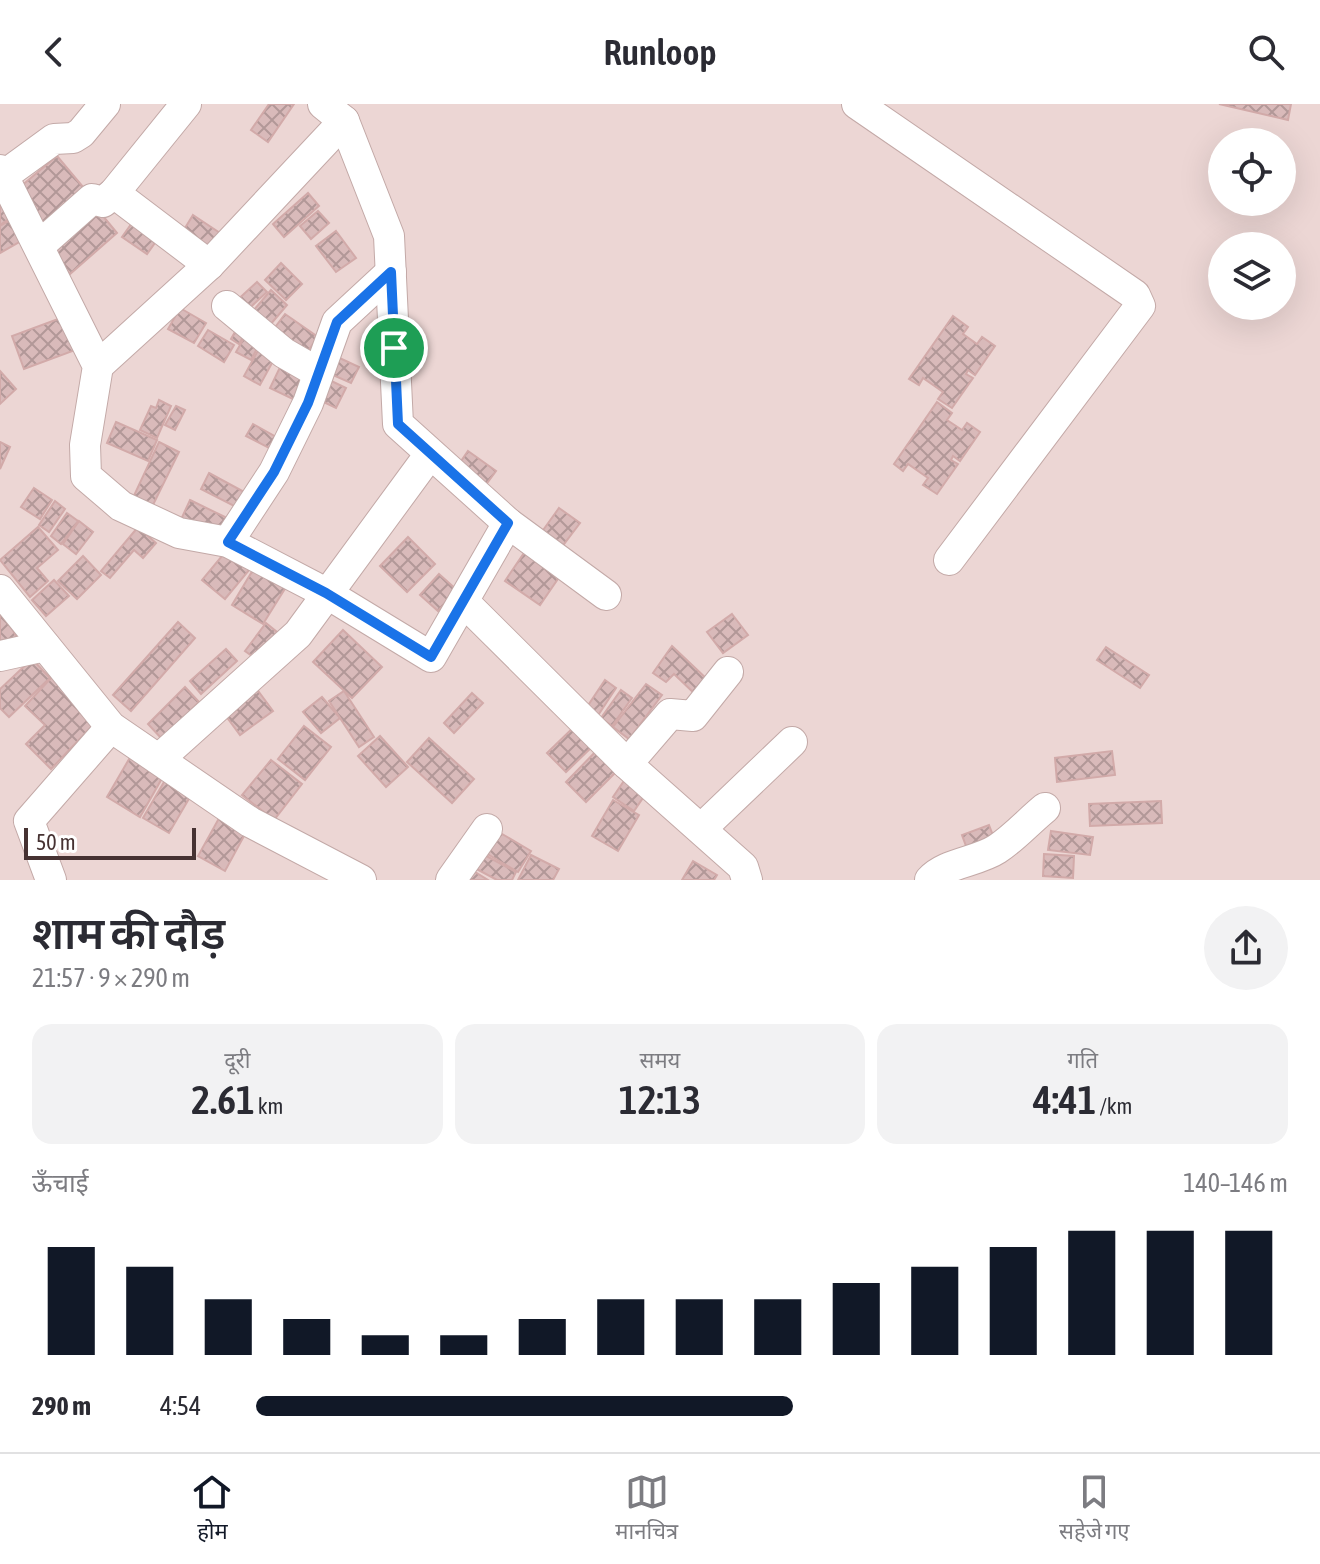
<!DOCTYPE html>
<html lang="hi">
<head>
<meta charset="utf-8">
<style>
  body { margin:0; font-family:"Asap Condensed","Noto Sans Devanagari",sans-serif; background:#f2f2f3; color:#2b2b33; height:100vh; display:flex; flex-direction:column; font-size:30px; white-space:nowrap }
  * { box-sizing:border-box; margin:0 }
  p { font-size:26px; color:#7c7c81 }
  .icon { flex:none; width:44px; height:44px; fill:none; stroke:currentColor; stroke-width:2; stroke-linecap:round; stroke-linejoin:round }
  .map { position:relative; height:776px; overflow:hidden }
  .side { display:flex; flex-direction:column; background:#fff; flex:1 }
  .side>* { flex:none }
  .buttons { position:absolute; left:1208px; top:24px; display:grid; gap:16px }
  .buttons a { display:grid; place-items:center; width:88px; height:88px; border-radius:50%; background:#fff; box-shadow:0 8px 32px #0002; font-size:40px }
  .scale { position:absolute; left:24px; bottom:20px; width:172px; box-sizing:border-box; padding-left:8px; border:4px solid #463232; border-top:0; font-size:22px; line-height:28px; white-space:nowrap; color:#463232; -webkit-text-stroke:6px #fff; paint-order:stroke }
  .pin { position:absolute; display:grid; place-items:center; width:68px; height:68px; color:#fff; margin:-34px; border:4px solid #fff; border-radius:50%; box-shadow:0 2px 8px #0007 }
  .round { display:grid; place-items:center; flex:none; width:84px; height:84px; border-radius:42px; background:#f2f2f3 }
  .overview { display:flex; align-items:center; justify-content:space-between; height:136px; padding:0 32px }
  h1 { font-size:44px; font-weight:600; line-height:60px }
  .figures { display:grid; grid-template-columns:repeat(3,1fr); gap:12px; height:136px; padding:8px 32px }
  .figures div { display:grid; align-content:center; border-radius:20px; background:#f2f2f3; text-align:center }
  .figures b { font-size:40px; font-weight:600 }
  .figures small { font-size:22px; font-weight:400 }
  .figures p { font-size:22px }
  .chart { height:224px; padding:16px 32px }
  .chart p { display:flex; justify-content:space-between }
  .chart svg { width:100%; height:144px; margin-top:8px; stroke:#111827; stroke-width:6 }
  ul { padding:0 32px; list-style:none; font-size:26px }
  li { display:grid; grid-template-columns:128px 96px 1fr; align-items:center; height:60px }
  li i { height:20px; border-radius:10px; background:#111827 }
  header { display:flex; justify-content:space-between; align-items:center; height:104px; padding:0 32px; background:#fff; font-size:36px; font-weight:600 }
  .tabs { display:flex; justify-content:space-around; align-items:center; height:112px; border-top:2px solid #e1e1e2; background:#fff; font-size:22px; color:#7c7c81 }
  .tabs a { display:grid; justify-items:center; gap:4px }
  .tabs .active { color:#111827 }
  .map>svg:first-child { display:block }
</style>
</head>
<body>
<header><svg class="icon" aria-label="back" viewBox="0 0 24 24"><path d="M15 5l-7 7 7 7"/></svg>Runloop<svg class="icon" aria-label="search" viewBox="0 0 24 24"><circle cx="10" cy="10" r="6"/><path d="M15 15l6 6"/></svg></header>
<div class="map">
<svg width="1320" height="776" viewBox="0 0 1320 776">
  <defs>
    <pattern id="building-cross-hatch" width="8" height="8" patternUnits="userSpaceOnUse" patternTransform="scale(2)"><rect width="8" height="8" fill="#d9baba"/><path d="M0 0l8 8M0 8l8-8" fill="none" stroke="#b29898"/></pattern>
  </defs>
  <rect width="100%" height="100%" fill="#f3e4e3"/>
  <path fill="#ecd6d4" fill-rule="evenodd" d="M0,0h1320v776h-1320zM1222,38h60v60h-60zM1222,142h60v60h-60z"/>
  <g fill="url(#building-cross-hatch)" stroke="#d2aaa9" stroke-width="2">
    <path d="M269,0h25l-26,38 -17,-12z"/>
    <path d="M1219,0h72l-3,16z"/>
    <path d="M57,52l31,37 -43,36 -31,-37z"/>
    <path d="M308,89l11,13 -35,31 -11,-13z"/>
    <path d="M0,94l15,17 -15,10z"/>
    <path d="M93,100l24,29 -47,41 -25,-29z"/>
    <path d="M318,107l11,12 -18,16 -11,-13z"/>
    <path d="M193,111l30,20 -12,18 -29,-20z"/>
    <path d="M18,112l12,20 -30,17v-27z"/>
    <path d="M137,112l25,17 -15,21 -25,-17z"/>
    <path d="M336,127l20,27 -20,14 -20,-26z"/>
    <path d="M281,159l21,21 -16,16 -21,-20z"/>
    <path d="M257,178l10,10 -24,22 -9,-11z"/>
    <path d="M271,186l16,15 -23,27 -17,-14z"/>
    <path d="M180,204l26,15 -12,20 -26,-14z"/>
    <path d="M285,210l33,23 -15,21 -33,-24z"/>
    <path d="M66,212l12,33 -54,20 -12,-33z"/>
    <path d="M953,212l15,11 -5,7 14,10 5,-7 13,9 -20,29 -7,-5 -2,4 7,4 -21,30 -14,-9 5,-7 -20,-14 -4,7 -10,-6z"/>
    <path d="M239,221l8,5 -8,14 -8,-5z"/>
    <path d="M208,226l26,15 -10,17 -26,-16z"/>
    <path d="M248,227l14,8 -11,21 -15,-8z"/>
    <path d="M261,241l16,9 -17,31 -16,-9z"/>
    <path d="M333,251l26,12 -8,16 -25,-11z"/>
    <path d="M283,257l29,14 -13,27 -29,-14z"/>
    <path d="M0,267l16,18 -16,15z"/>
    <path d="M323,273l23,11 -10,20 -23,-11z"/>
    <path d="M159,296l12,6 -14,32 -17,-8 11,-24 5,2z"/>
    <path d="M937,298l15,11 -5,7 15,10 5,-7 13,9 -20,29 -7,-5 -2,4 7,4 -21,30 -14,-9 5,-7 -20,-14 -5,7 -9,-7z"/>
    <path d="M176,302l9,4 -10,20 -10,-5z"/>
    <path d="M116,318l41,18 -9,21 -41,-18z"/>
    <path d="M253,320l27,15 -7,11 -27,-14z"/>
    <path d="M0,338l10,5 -10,22z"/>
    <path d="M159,338l20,10 -29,59 -19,-9z"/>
    <path d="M468,347l28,20 -11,15 -28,-19z"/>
    <path d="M209,369l37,20 -8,15 -37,-19z"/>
    <path d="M34,384l18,12 -12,19 -19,-12z"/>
    <path d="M190,396l39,19 -11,17 -40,-10z"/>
    <path d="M55,397l10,8 -16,23 -10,-7z"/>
    <path d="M559,404l21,15 -19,25 -20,-15z"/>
    <path d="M67,409l11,8 -17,23 -10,-8z"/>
    <path d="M79,417l14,11 -17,22 -13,-10z"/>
    <path d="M38,423l20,23 -21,18 11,13 -18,16 -30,-37z"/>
    <path d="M138,423l18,16 -13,15 -9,-8 -24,28 -9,-7z"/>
    <path d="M408,433l27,27 -28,28 -27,-26z"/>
    <path d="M227,446l23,19 -25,30 -23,-19z"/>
    <path d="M524,449l22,15 18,2 -24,35 -35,-24z"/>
    <path d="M83,452l18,19 -24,24 -19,-18z"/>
    <path d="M254,464l32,19 -23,37 -31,-19z"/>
    <path d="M439,470l18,16 -19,21 -18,-16z"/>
    <path d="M54,476l15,16 -23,20 -14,-16z"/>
    <path d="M0,503l21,38 -21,5z"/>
    <path d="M732,510l16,21 -25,18 -16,-21z"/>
    <path d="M178,518l17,16 -64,73 -18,-16z"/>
    <path d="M266,519l11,9 -21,27 -11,-8z"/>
    <path d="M343,526l39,37 -30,31 -39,-36z"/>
    <path d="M672,542l37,35 -13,14 -22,-21 -8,8 -13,-9z"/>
    <path d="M1106,543l43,28 -9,13 -43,-28z"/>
    <path d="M226,545l11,12 -36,33 -11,-13z"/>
    <path d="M32,555l18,19 -41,39 -9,-9v-19z"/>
    <path d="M52,573l45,44 -46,48 -25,-25 19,-19 -20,-19z"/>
    <path d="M605,576l11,8 -21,32 -12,-7z"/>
    <path d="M646,580l16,11 -33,44 -16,-12z"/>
    <path d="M185,583l14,15 -37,37 -14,-15z"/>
    <path d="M256,584l17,23 -33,24 -17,-23z"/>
    <path d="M621,586l11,8 -20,28 -11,-8z"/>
    <path d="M344,587l30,46 -15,10 -30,-46z"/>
    <path d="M472,589l11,10 -29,30 -10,-10z"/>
    <path d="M322,593l18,21 -19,15 -18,-21z"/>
    <path d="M576,621l18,20 -28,27 -19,-19z"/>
    <path d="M304,622l27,21 -26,33 -27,-21z"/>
    <path d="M380,632l28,31 -22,20 -28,-31z"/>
    <path d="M429,634l45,41 -22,24 -45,-41z"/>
    <path d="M601,642l20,21 -35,35 -20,-20z"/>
    <path d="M1112,647l3,24 -58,7 -2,-24z"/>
    <path d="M132,650l33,19 -25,44 -33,-20z"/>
    <path d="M271,656l31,24 -28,36 -32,-25z"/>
    <path d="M168,671l26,15 -25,43 -26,-15z"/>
    <path d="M628,671l21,14 -15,22 -21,-14z"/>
    <path d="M613,696l26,15 -21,36 -26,-15z"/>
    <path d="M1161,697l1,22 -72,3 -1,-22z"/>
    <path d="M223,707l27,14 -25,46 -27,-15z"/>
    <path d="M989,721l8,21 -27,11 -8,-22z"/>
    <path d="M497,727l34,20 -13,21 -34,-20z"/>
    <path d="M1051,727l42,6 -3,18 -42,-5z"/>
    <path d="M479,748l37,20 -4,8h-15l-26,-14z"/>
    <path d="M1044,750l30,2 -1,22 -30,-2z"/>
    <path d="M531,751l28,14 -6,11h-35z"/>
    <path d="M693,757l24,14 -3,5h-32z"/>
    <path d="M467,763l21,13h-29z"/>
  </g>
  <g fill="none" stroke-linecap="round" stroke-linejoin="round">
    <defs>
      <g id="minor">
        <path d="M323,0l21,17 45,115 9,188 110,99 98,72"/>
        <path d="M857,0l278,191 5,11 -191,254"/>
        <path d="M0,66l98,196 -13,79 1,31 35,30 58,27 49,9 98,51 105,64 77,-134"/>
        <path d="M3,72l51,-37 19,-1 8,-5 24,-29"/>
        <path d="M114,89l95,72"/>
        <path d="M40,141l52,-46 11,3 11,-9 72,-89"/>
        <path d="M227,202l57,47 33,19"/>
        <path d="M98,262l111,-101 135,-144"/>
        <path d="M228,438l46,-70 34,-69 29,-81 54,-50"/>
        <path d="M0,486l111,137 139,95 111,58"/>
        <path d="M465,499l162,161 116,103 4,13"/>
        <path d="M0,552l45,-10"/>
        <path d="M159,655l139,-125 132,-180"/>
        <path d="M627,660l43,-50 23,2 35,-44"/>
        <path d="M701,725l91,-87"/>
        <path d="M51,776l-22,-59 82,-94"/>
        <path d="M451,776l36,-51"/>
        <path d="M930,776c15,-17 47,-18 67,-31 17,-11 32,-28 48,-41"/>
      </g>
    </defs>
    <use href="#minor" stroke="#c3a9a7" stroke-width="32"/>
    <use href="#minor" stroke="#fff" stroke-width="30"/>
  </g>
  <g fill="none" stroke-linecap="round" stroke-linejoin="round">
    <defs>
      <path id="route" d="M391,168l7,152 110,99 -77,134 -105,-64 -98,-51 46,-70 34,-69 29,-81z"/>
    </defs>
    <use href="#route" stroke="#fff" stroke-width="16"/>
    <use href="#route" stroke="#1a73e8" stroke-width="10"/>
  </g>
</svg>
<div class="buttons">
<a><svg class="icon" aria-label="locate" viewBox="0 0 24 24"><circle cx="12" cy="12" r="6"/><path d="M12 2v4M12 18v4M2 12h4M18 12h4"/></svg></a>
<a><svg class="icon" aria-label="layers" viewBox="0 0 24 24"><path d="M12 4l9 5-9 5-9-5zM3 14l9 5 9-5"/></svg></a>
</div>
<div class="scale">50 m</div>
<div class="pin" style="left:394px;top:244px;background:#1e9e55"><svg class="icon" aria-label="arrive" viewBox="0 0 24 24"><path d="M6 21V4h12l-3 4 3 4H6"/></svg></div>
</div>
<section class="side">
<div class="overview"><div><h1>शाम की दौड़</h1><p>21:57 · 9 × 290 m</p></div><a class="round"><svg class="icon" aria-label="share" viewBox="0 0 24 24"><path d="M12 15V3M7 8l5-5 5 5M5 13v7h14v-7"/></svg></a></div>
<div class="figures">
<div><p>दूरी</p><b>2.61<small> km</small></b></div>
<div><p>समय</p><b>12:13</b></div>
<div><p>गति</p><b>4:41<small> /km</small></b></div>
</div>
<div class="chart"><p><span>ऊँचाई</span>140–146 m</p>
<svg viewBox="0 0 160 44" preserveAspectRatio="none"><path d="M5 44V11M15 44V17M25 44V27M35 44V33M45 44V38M55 44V38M65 44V33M75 44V27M85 44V27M95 44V27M105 44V22M115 44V17M125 44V11M135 44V6M145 44V6M155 44V6"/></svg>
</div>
<ul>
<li><b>290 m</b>4:54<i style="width:52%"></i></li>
</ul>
</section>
<nav class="tabs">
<a class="active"><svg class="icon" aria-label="home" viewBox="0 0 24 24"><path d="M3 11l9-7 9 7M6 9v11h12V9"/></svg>होम</a>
<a><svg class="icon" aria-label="map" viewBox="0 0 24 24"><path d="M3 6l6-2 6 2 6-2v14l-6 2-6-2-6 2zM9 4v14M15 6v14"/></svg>मानचित्र</a>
<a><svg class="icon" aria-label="saved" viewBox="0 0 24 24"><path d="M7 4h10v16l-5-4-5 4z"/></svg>सहेजे गए</a>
</nav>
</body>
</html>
